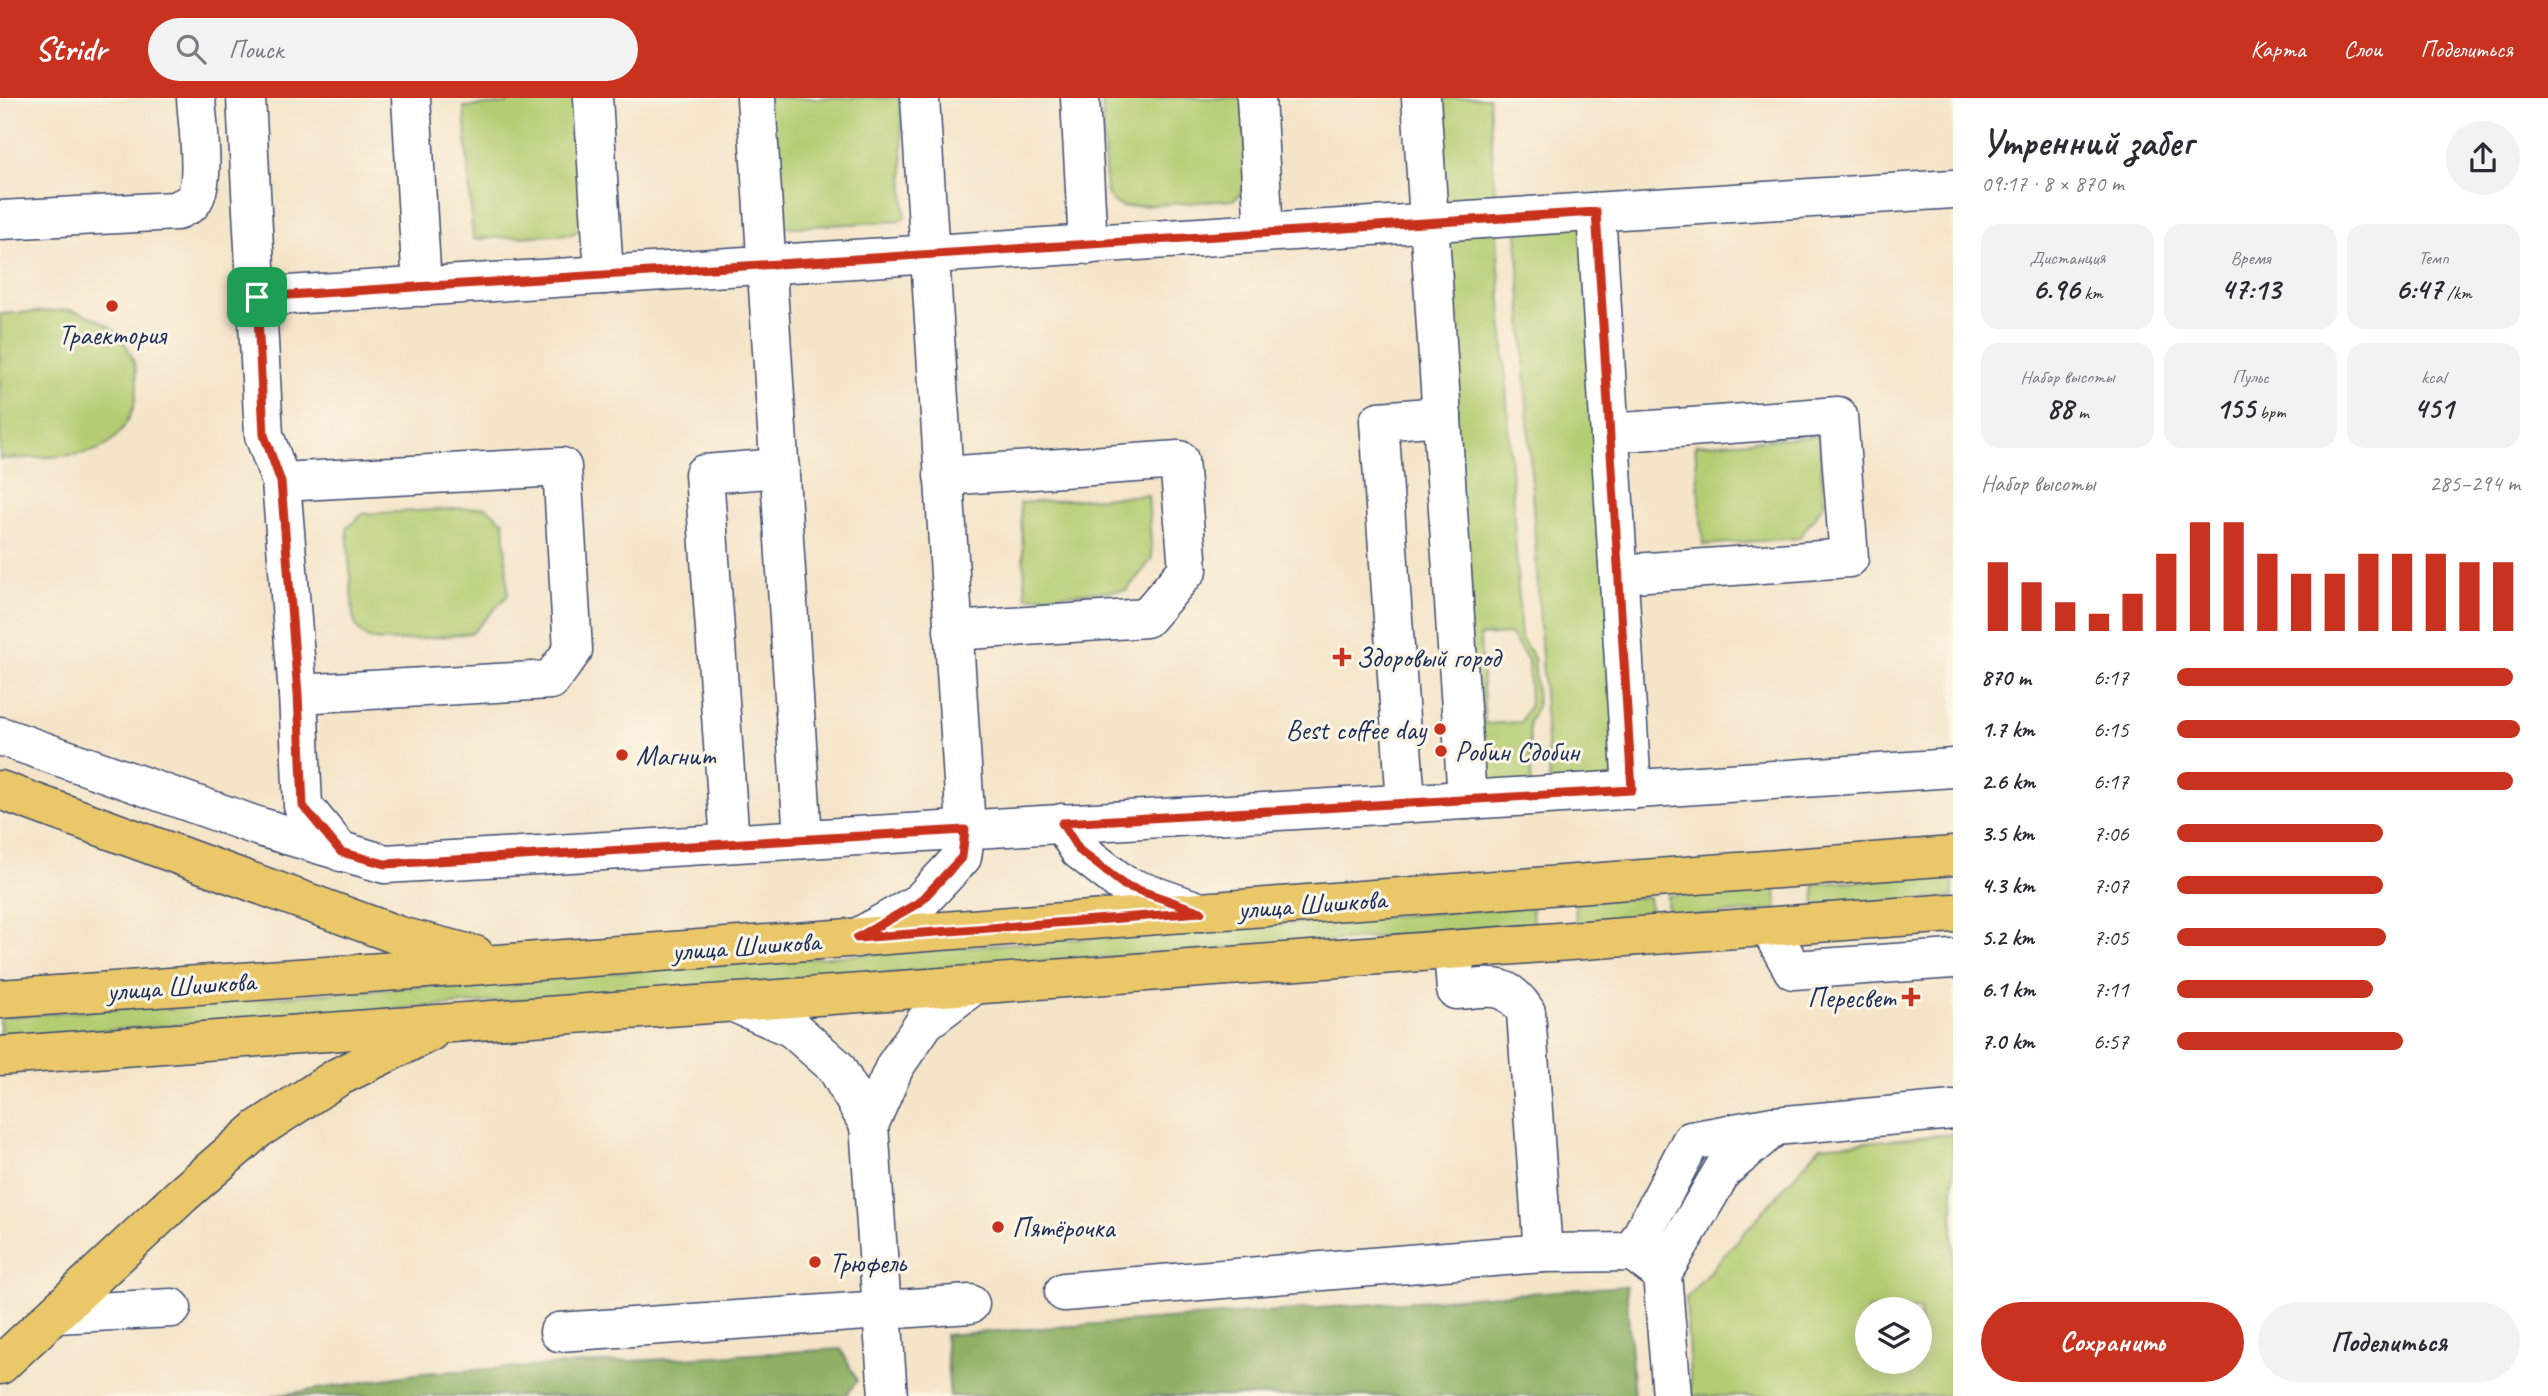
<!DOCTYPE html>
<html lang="ru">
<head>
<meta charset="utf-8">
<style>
  body { margin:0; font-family:Caveat,sans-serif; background:#f2f2f3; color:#2b2b33; height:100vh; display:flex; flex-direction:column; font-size:26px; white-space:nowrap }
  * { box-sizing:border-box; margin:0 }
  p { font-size:23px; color:#7c7c81 }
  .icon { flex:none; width:38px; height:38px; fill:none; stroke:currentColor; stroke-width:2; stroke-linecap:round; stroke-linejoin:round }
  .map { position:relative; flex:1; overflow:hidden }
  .sheet { display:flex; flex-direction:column; background:#fff; width:595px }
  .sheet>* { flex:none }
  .tools { position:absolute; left:1855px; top:1199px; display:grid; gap:14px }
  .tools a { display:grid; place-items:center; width:77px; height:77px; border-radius:50%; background:#fff; box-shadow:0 4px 18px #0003; font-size:35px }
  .pin { position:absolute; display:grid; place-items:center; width:60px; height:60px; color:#fff; margin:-30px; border-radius:14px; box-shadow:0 4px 10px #0006 }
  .round { display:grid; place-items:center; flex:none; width:74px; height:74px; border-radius:37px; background:#f2f2f3 }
  .headline { display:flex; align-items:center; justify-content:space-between; height:119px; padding:0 28px }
  h1 { font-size:38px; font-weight:800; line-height:52px }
  .metrics { display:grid; grid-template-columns:repeat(3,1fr); gap:10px; height:119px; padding:7px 28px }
  .metrics div { display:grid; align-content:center; border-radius:18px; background:#f2f2f3; text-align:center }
  .metrics b { font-size:30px; font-weight:800 }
  .metrics small { font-size:19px; font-weight:400 }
  .metrics p { font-size:19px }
  .chart { height:196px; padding:14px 28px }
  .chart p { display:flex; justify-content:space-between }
  .chart svg { width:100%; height:126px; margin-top:7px; stroke:#c8321e; stroke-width:6 }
  .button { display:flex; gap:14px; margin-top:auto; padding:14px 28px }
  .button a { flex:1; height:80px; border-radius:42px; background:#c8321e; color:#fff; font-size:28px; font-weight:800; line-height:80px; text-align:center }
  .button a+a { background:#f2f2f3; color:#2b2b33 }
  ul { padding:0 28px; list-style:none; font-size:23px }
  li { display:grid; grid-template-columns:112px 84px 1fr; align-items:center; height:52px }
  li i { height:18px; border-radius:9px; background:#c8321e }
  header { display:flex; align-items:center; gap:42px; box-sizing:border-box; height:98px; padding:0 35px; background:#c8321e; color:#fff }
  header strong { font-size:33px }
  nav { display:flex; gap:38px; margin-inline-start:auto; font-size:24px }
  .search { width:490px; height:63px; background:#f2f2f3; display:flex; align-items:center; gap:18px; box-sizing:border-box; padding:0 24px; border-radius:38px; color:#7c7c81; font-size:26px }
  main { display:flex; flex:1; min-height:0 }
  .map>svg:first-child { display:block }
</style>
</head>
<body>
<header>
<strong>Stridr</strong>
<div class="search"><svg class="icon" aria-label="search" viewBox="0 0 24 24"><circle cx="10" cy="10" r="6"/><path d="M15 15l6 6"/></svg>Поиск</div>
<nav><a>Карта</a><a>Слои</a><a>Поделиться</a></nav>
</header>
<main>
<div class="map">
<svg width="1953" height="1298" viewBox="0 0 1953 1298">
  <rect width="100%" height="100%" fill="#fcf5e5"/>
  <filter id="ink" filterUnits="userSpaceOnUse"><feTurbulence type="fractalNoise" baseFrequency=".0143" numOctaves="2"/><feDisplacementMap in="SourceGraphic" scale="14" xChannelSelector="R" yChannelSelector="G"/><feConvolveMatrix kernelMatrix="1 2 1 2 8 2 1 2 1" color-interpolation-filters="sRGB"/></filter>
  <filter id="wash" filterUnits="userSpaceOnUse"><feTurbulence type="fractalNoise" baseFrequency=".00686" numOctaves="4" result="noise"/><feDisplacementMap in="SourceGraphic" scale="28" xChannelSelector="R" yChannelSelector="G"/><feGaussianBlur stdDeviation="1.57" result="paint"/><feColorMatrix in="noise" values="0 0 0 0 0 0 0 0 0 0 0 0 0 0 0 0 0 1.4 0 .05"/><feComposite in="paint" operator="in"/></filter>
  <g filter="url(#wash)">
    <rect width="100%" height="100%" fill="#f4e4c8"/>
    <g fill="#b4cd73" stroke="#687e68" stroke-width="2" fill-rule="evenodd">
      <path d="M508,0h73l5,118 -5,12 -8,6 -100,5 -9,-132 43,-3z"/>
      <path d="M765,0h135l5,118 -6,5 -120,7z"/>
      <path d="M1102,0h141l4,84 -6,12 -8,6 -110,7c-10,-4 -14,-8 -17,-17z"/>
      <path d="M1421,0h68l32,540 13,20 3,48 -8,16 3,74 -65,4zM1510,536l18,26 2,44 -9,18 -36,2 -5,-88z"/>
      <path d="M1596,114l36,578 -82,5 -34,-578z"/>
      <path d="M70,212c19,4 37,11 50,27 28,33 20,85 -15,109 -19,13 -80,11 -105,13v-145z"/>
      <path d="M1819,338l5,68 -25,34 -96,7 -8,-100z"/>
      <path d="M1148,397l4,64 -25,31 -101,7 -6,-94z"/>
      <path d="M486,409l18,15 4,73 -36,38c-21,2 -89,13 -105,5 -9,-5 -12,-13 -14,-22l-6,-88 16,-14z"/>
      <path d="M1953,776v23l-138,10 -1,-23z"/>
      <path d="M1776,789l1,23 -109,7 -1,-21z"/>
      <path d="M1649,799l2,21 -75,5 -1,-21z"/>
      <path d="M1532,808l1,20 -1533,112v-21z"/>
      <path d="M1953,1036v262h-262l-5,-98 135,-152zM1867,1211h53v53h-53z"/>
    </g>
    <g fill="#8fb065" stroke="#557062" stroke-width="2">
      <path d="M1626,1188l8,110h-684l-5,-61z"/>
      <path d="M841,1251l16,32 -12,15h-573l151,-23z"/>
    </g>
  </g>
  <g filter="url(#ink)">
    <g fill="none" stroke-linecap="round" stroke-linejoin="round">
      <defs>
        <g id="minor">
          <path d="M246,0l18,337 17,47 17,212 5,112 38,46"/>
          <path d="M411,0l11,189"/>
          <path d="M593,0l11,177"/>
          <path d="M756,0l47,741"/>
          <path d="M1080,0l8,147"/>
          <path d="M1256,0l8,134"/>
          <path d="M1421,0l46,702"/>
          <path d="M1596,114l36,578"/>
          <path d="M0,122l176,-9c4,-3 12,-5 15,-8 17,-17 6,-82 5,-105"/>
          <path d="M257,199l1696,-108"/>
          <path d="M1610,335l228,-17 11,142 -230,16"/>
          <path d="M943,378l236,-16 9,109 -42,49 -193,13"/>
          <path d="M281,384l281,-15 11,183 -22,30 -253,14"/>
          <path d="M0,638l260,91 125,37 1147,-68 421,-28"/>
          <path d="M1406,705l-27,-382 63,-5"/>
          <path d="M1062,725l17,27 45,35 77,27"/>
          <path d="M730,745l-26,-369 76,-6"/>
          <path d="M1769,829l24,43 160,-11"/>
          <path d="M857,840l63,-36 42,-45 4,-28 -46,-731"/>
          <path d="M1453,852l3,40c34,-2 50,-10 70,22l17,241"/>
          <path d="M732,904l60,26 44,39 33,58 26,-59 30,-44 49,-37"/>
          <path d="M869,1027l19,271"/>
          <path d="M1653,1169l-20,-15 58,-111 82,-15"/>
          <path d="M1064,1194l479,-39 90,-1"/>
          <path d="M56,1216l116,-6"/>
          <path d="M559,1234l411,-28"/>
          <path d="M1672,1298l-10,-122 61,-104 52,-44 178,-16"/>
        </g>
        <g id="major">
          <path d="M0,692l400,146 75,19"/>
          <path d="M0,901l511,-36 1442,-107"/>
          <path d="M0,958l1953,-143"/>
          <path d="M0,1267l182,-170 76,-66 80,-52 92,-45"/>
        </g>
      </defs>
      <use href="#minor" stroke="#3c4a6e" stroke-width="41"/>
      <use href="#major" stroke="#3c4a6e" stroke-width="41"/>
      <use href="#minor" stroke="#fff" stroke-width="38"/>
      <use href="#major" stroke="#eac769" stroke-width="38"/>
    </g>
  </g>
  <g fill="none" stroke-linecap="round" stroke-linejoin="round" filter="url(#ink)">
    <defs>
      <path id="route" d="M1596,114l36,578 -570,33 17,27 45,35 77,27 -344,26 63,-36 42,-45 3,-27 -580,34 -44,-12 -38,-46 -5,-112 -17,-212 -17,-47 -7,-138z"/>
    </defs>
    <use href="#route" stroke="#fff" stroke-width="14"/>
    <use href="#route" stroke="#c8321e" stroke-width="9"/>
  </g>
  <g fill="#c8321e" stroke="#fcf5e5" stroke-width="2.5">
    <circle cx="112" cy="208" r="7"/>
    <path d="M1338.5 548.5h7v7h7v7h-7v7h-7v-7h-7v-7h7z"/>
    <circle cx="1440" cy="631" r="7"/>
    <circle cx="1441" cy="653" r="7"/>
    <circle cx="622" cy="657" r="7"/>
    <path d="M1907.5 888.5h7v7h7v7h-7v7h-7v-7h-7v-7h7z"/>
    <circle cx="998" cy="1129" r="7"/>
    <circle cx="815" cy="1164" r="7"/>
  </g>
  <g text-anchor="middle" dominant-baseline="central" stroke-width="6" stroke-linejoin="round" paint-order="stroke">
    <g font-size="28" fill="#1b2f5e" stroke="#fcf5e5" text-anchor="start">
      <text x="112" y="236" text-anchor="middle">Траектория</text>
      <text x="1356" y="559">Здоровый город</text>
      <text x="1426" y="631" text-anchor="end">Best coffee day</text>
      <text x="1455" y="653">Робин Сдобин</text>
      <text x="636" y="657">Магнит</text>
      <text x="1895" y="899" text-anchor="end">Пересвет</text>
      <text x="1012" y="1129">Пятёрочка</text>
      <text x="829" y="1164">Трюфель</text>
    </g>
    <g font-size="28" fill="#1b2f5e" stroke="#fcf5e5">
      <text transform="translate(1312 806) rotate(-4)">улица Шишкова</text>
      <text transform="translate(746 848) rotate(-4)">улица Шишкова</text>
      <text transform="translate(181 888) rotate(-4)">улица Шишкова</text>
    </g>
  </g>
</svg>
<div class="tools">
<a><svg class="icon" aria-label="layers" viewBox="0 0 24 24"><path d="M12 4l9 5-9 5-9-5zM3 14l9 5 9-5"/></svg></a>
</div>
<div class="pin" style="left:257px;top:199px;background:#1e9e55"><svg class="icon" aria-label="arrive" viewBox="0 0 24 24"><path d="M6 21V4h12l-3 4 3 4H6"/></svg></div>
</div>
<section class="sheet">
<div class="headline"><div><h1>Утренний забег</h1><p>09:17 · 8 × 870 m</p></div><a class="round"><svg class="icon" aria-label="share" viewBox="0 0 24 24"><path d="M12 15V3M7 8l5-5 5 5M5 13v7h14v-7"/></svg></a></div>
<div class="metrics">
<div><p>Дистанция</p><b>6.96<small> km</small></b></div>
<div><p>Время</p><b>47:13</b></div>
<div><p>Темп</p><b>6:47<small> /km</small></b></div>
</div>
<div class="metrics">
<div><p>Набор высоты</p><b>88<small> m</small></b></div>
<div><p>Пульс</p><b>155<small> bpm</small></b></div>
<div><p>kcal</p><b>451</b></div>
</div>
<div class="chart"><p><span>Набор высоты</span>285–294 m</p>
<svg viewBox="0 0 160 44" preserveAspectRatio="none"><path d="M5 44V20M15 44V27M25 44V34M35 44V38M45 44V31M55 44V17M65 44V6M75 44V6M85 44V17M95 44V24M105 44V24M115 44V17M125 44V17M135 44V17M145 44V20M155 44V20"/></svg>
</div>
<ul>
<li><b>870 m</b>6:17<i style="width:98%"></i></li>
<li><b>1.7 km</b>6:15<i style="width:100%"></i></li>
<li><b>2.6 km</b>6:17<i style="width:98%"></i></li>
<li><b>3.5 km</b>7:06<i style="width:60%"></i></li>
<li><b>4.3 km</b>7:07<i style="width:60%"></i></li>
<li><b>5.2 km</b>7:05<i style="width:61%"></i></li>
<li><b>6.1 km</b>7:11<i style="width:57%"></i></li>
<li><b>7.0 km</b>6:57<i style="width:66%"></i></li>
</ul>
<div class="button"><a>Сохранить</a><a>Поделиться</a></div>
</section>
</main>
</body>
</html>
